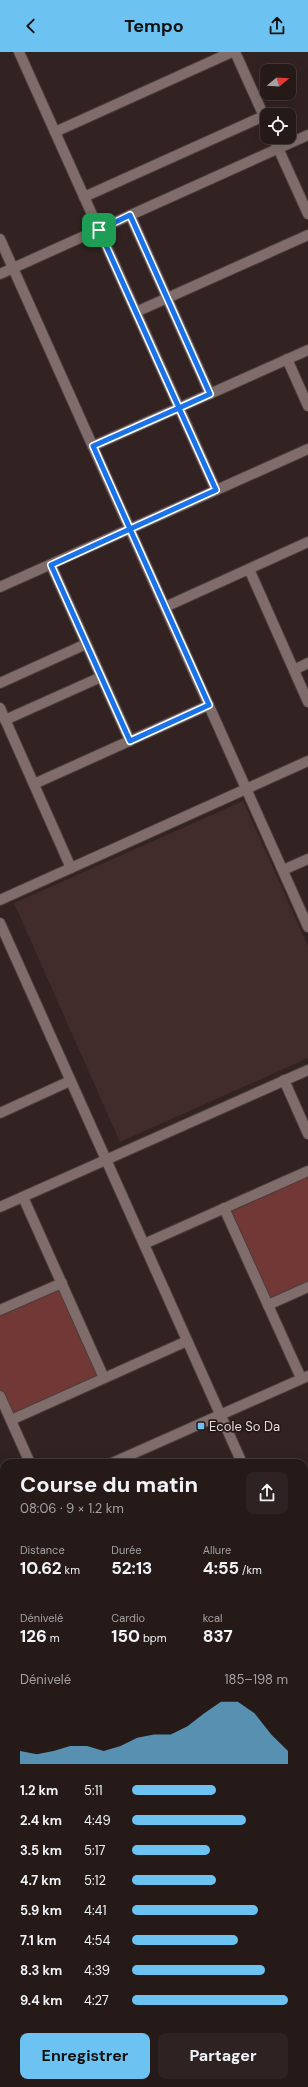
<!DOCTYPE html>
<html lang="fr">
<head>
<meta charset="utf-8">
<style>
  body { margin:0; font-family:"DM Sans",sans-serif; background:#2e2322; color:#f1f3f6; height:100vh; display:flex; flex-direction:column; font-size:15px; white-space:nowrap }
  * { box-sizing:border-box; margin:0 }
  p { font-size:13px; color:#a4a1a2 }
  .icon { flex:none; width:22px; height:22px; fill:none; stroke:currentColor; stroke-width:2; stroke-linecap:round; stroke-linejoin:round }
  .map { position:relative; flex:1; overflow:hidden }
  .details { position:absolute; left:0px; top:1407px; width:308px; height:628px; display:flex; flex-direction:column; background:#261a19; border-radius:12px 12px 0 0; box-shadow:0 4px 16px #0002,0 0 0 1px #423838 }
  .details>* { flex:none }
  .needle { width:26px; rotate:72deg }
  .fabs { position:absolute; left:260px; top:12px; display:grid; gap:8px }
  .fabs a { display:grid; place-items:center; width:36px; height:36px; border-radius:8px; background:#261a19; box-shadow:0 4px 16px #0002,0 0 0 1px #423838; font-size:20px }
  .pin { position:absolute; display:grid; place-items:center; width:34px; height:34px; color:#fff; margin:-17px; border-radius:8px; box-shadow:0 2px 6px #0006 }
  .round { display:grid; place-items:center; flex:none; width:42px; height:42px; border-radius:8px; background:#2e2322 }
  .overview { display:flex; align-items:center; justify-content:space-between; height:68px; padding:0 20px }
  h1 { font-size:22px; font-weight:700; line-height:30px }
  .stats { display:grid; grid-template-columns:repeat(3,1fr); gap:6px; height:68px; padding:4px 20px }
  .stats div { display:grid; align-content:center }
  .stats b { font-size:17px; font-weight:700 }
  .stats small { font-size:11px; font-weight:400 }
  .stats p { font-size:11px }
  .chart { height:112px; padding:8px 20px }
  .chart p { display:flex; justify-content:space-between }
  .chart svg { width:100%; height:72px; margin-top:4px; fill:#6cc3f2; opacity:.7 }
  .button { display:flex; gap:8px; margin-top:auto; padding:8px 20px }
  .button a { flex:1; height:46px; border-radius:8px; background:#6cc3f2; color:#111; font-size:16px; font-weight:700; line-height:46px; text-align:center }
  .button a+a { background:#2e2322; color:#f1f3f6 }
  ul { padding:0 20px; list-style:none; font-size:13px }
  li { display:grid; grid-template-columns:64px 48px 1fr; align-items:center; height:30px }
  li i { height:10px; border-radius:5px; background:#6cc3f2 }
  header { display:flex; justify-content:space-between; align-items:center; height:52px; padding:0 20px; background:#6cc3f2; color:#111; font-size:18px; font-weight:700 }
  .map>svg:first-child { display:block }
</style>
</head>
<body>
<header><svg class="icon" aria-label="back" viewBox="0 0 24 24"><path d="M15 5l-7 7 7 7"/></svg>Tempo<svg class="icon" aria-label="share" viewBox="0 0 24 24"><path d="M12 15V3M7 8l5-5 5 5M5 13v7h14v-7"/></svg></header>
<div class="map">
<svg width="308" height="2035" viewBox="0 0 308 2035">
  <rect width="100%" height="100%" fill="#322221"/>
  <path fill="#422c2b" d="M243,749l65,145v112l-188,84 -106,-239z"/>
  <g fill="#713836">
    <path d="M308,1125v106l-39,17 -39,-88z"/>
    <path d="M62,1236l39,89 -91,40 -10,-23v-78z"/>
  </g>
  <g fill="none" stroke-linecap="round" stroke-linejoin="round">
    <defs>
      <g id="minor">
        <path d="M19,0l197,438"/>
        <path d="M235,0l32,71"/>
        <path d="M55,80l177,-80"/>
        <path d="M273,85l35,77"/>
        <path d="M84,145l180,-81"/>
        <path d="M130,163l80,179"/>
        <path d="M0,187l308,688"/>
        <path d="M0,222l308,-139"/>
        <path d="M136,260l172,-77"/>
        <path d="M287,307l21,47"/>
        <path d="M93,394l215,-96"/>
        <path d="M51,513l79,176"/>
        <path d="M249,517l59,133"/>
        <path d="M0,535l308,-138"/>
        <path d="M165,555l143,-65"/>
        <path d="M294,618l14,-7"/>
        <path d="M0,631l86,-39"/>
        <path d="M0,656l71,160"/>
        <path d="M5,668l96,-43"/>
        <path d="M34,732l175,-79"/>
        <path d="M283,818l25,-11"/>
        <path d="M0,848l308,-139"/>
        <path d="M0,871l242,540"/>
        <path d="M284,1028l24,54"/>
        <path d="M0,1061l70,-32"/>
        <path d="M23,1145l81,181"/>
        <path d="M0,1155l308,-137"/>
        <path d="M224,1156l77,170"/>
        <path d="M144,1192l164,-73"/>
        <path d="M268,1253l40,-18"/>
        <path d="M0,1258l62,-27"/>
        <path d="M0,1344l30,67"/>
        <path d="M11,1368l176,-79"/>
        <path d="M112,1411l196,-87"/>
        <path d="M0,1461l4,-1"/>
        <path d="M304,1550l4,9"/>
        <path d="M0,1580l4,9"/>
        <path d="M304,1627l4,-1"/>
        <path d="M0,1642l4,-2"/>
        <path d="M0,1735l4,-2"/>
        <path d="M304,1770l4,9"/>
        <path d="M0,1787l4,9"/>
        <path d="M304,1856l4,-2"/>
        <path d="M0,1897l4,-1"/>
        <path d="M304,1950l4,-1"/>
        <path d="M304,2016l4,-2"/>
        <path d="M72,2031v4"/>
        <path d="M116,2035l8,-4"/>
        <path d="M262,2035l9,-4"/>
      </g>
    </defs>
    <use href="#minor" stroke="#4a3d3c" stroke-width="12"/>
    <use href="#minor" stroke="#806d6b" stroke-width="10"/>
  </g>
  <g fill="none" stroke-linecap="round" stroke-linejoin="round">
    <defs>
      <path id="route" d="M99,178l80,178 -86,38 37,83 -79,36 79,176 79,-36 -79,-176 86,-39 -37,-82 31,-14 -80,-179 -31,15"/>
    </defs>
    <use href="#route" stroke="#fff" stroke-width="8"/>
    <use href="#route" stroke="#1a73e8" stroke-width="5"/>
  </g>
  <rect fill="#6cc3f2" stroke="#271818" stroke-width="1.5" x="197" y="1370" width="8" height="8" rx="2"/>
  <g text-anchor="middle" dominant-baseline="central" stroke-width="3.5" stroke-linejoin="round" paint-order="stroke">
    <g font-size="13" fill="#e5dad9" stroke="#271818" text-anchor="start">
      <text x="209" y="1374">Ecole So Da</text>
    </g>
  </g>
</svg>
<div class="fabs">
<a><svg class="needle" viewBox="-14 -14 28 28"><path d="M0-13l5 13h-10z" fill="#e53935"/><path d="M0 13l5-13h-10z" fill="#a4a1a2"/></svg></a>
<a><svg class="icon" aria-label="locate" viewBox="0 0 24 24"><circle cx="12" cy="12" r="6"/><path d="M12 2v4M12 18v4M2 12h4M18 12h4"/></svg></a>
</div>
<div class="pin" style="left:99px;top:178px;background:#1e9e55"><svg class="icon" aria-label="arrive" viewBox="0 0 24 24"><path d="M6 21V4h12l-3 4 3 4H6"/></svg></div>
<section class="details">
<div class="overview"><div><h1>Course du matin</h1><p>08:06 · 9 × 1.2 km</p></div><a class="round"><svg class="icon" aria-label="share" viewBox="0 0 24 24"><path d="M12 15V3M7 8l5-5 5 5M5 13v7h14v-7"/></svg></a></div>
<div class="stats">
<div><p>Distance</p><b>10.62<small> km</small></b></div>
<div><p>Durée</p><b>52:13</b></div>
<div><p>Allure</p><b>4:55<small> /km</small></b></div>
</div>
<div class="stats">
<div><p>Dénivelé</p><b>126<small> m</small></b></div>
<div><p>Cardio</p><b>150<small> bpm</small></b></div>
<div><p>kcal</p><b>837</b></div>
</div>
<div class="chart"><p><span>Dénivelé</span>185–198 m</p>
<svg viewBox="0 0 160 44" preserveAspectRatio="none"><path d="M0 44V36L10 38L20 36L30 33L40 33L50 36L60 33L70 28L80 26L90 26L100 21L110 13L120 6L130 6L140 13L150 26L160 36V44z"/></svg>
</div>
<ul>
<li><b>1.2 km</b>5:11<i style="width:54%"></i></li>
<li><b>2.4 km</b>4:49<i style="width:73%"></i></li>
<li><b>3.5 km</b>5:17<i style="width:50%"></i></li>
<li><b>4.7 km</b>5:12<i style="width:54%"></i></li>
<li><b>5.9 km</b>4:41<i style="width:81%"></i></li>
<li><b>7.1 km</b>4:54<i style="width:68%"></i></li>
<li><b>8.3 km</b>4:39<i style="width:85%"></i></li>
<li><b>9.4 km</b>4:27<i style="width:100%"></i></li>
</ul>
<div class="button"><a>Enregistrer</a><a>Partager</a></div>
</section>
</div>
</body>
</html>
